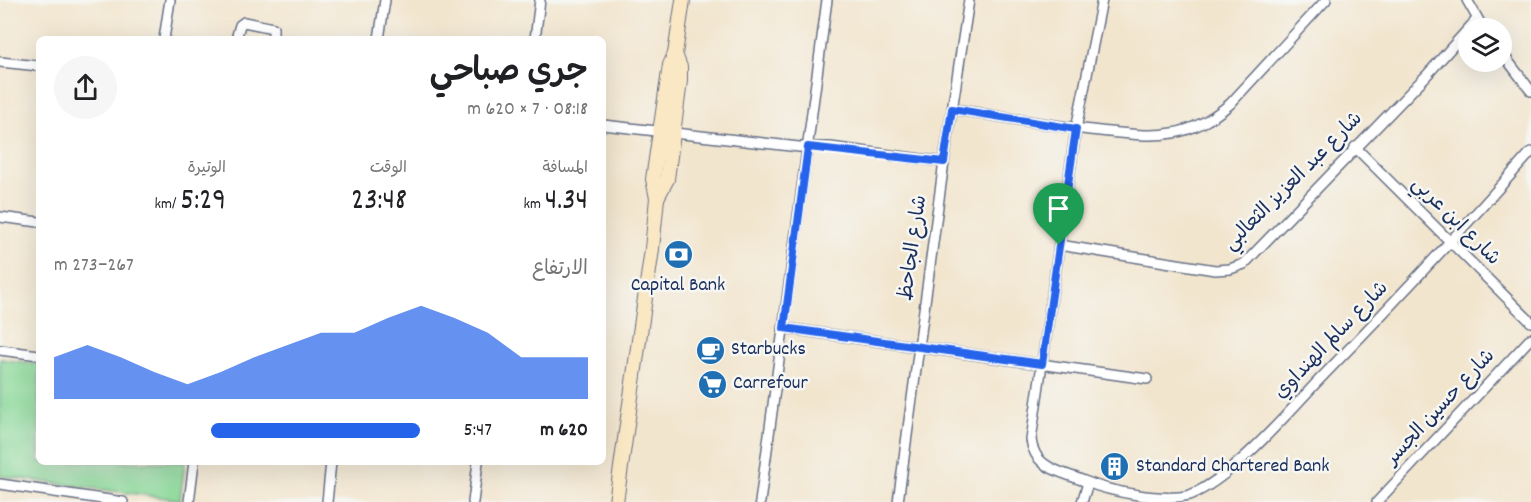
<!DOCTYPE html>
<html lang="ar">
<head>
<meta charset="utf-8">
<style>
  body { margin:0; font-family:Dekko,"Playpen Sans Arabic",sans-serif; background:#f6f6f6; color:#202124; direction:rtl; height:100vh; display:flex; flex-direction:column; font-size:22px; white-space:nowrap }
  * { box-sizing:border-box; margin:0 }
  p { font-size:20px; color:#757577 }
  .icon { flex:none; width:33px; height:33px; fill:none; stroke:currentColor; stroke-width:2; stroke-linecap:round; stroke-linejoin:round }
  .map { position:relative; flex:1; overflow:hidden; direction:ltr }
  .sheet { position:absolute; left:36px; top:36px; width:570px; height:429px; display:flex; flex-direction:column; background:#fff; border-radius:9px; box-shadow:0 6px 24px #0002; direction:rtl }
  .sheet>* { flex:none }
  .fabs { position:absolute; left:1458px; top:18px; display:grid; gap:12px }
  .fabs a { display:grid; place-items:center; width:54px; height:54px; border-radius:50%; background:#fff; box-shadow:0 6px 24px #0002; font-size:30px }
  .pin { position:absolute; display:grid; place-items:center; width:51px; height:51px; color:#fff; margin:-62px -26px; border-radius:50% 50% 50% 0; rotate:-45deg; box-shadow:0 0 6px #0007 }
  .pin .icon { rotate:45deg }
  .round { display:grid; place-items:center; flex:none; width:63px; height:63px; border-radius:32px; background:#f6f6f6 }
  .headline { display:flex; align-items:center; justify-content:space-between; height:102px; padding:0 18px }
  h1 { font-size:33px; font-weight:600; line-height:45px }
  .figures { display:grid; grid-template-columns:repeat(3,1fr); gap:9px; height:102px; padding:6px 18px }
  .figures div { display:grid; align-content:center }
  .figures b { font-size:30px; font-weight:600 }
  .figures small { font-size:16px; font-weight:400 }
  .figures p { font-size:16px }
  .chart { height:168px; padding:12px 18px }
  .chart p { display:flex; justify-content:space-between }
  .chart svg { width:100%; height:108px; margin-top:6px; fill:#2563eb; opacity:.7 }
  ul { padding:0 18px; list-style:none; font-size:20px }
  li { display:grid; grid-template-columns:96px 72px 1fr; align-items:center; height:45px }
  li i { height:15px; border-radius:8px; background:#2563eb }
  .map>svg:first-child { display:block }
</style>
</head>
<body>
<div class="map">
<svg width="1531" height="502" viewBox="0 0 1531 502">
  <rect width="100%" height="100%" fill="#f6f6f2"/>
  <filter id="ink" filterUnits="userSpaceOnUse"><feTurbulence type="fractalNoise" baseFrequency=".0167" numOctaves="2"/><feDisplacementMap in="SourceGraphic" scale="12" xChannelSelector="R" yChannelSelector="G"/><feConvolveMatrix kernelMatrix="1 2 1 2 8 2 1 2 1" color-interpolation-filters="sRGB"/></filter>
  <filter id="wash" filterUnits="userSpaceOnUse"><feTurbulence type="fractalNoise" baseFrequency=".008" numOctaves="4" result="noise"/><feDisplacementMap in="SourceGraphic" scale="24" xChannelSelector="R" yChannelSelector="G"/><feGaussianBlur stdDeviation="1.35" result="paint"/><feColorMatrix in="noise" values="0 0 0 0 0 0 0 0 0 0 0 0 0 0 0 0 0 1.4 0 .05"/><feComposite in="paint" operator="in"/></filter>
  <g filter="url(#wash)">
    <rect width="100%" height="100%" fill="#f2e5ce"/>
    <path fill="#88d797" stroke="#52837a" stroke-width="1.5" d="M0,359l39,5v98h146l-5,38 -180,-24z"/>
  </g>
  <g filter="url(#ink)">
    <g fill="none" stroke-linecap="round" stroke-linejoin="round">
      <defs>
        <g id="street">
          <path d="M1102,0l-26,129 -45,311c4,29 29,31 53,41 27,11 78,21 106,14 41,-16 97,-81 128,-114 73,-75 144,-151 213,-229"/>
          <path d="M1467,0l16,28"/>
          <path d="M164,39l6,-39"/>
          <path d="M236,39l4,-14 4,-3 29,6v11"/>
          <path d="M379,39l6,-39"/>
          <path d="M535,39l5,-39"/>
          <path d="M1502,53l29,38"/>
          <path d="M0,62l39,4"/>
          <path d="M953,109c51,8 103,18 156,23 21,2 43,5 64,1 23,-4 40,-15 57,-29l96,-104"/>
          <path d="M603,125l196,22h31l114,15"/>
          <path d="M1355,147l176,175"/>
          <path d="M0,217l39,5"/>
          <path d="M1059,245l156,25 15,-1 14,-5 182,-188 51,-57"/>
          <path d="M784,328l363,51"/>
          <path d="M0,350l39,5"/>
          <path d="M0,484l123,18"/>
          <path d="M189,502l5,-40"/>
          <path d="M327,502l4,-40"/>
          <path d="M473,502l5,-40"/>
          <path d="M760,502l67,-502"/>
          <path d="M898,502l46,-340 25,-162"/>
          <path d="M1082,502l6,-19"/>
          <path d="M1377,502l154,-164"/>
        </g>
        <g id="secondary">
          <path d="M657,198l10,-19 13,-98v-14l-5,-13"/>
          <path d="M616,502l36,-253 5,-51 -4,-19 17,-114 5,-11 8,-54"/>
        </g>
      </defs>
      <use href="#street" stroke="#666f85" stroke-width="12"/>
      <use href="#secondary" stroke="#666f85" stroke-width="16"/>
      <use href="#street" stroke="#fff" stroke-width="9"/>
      <use href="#secondary" stroke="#fae7c3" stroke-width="14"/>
    </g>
  </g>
  <g fill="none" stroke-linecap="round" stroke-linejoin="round" filter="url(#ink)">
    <defs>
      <path id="route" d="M952,109l124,20 -34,235 -258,-36 24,-181 136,15z"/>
    </defs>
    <use href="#route" stroke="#fff" stroke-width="12"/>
    <use href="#route" stroke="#2563eb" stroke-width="8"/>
  </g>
  <defs>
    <symbol id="bank-disc" viewBox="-11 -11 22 22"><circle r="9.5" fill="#1f6fb2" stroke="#f6f6f2"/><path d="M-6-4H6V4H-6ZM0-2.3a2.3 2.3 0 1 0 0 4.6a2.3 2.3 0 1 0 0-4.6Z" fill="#fff"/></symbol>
    <symbol id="cafe-disc" viewBox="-11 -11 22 22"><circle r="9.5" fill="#1f6fb2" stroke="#f6f6f2"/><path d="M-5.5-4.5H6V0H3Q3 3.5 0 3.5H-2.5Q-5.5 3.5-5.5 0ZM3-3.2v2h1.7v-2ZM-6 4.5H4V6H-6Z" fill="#fff"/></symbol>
    <symbol id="supermarket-disc" viewBox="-11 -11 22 22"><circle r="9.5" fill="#1f6fb2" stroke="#f6f6f2"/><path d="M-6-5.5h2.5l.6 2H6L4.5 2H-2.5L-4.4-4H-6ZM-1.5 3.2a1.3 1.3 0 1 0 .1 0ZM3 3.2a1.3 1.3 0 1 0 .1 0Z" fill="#fff"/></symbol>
    <symbol id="building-disc" viewBox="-11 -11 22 22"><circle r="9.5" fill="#1f6fb2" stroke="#f6f6f2"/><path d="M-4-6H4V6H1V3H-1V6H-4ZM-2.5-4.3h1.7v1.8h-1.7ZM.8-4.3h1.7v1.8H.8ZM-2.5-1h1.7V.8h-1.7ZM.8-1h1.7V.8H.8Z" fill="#fff"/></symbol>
  </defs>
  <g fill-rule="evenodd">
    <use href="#bank-disc" x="662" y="238" width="33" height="33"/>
    <use href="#cafe-disc" x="694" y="334" width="33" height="33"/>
    <use href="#supermarket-disc" x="696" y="368" width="33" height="33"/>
    <use href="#building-disc" x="1098" y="450" width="33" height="33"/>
  </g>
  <g text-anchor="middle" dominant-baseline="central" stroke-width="5" stroke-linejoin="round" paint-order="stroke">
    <g font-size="20" fill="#1b2f5e" stroke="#f6f6f2">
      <text transform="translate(1294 182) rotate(-45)">شارع عبد العزيز الثعالبي</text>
      <text transform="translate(1455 222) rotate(45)">شارع ابن عربي</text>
      <text transform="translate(914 248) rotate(-82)">شارع الجاحظ</text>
      <text transform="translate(1332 341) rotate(-46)">شارع سالم الهنداوي</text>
      <text transform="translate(1441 408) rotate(-47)">شارع حسين الجسر</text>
    </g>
    <g font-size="20" fill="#1b2f5e" stroke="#f6f6f2" text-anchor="start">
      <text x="678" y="286" text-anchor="middle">Capital Bank</text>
      <text x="731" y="350">Starbucks</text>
      <text x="733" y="384">Carrefour</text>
      <text x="1136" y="467">Standard Chartered Bank</text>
    </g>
  </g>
</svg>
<div class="fabs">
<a><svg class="icon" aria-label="layers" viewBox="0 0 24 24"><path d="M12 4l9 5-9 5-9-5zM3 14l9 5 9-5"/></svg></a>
</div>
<div class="pin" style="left:1059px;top:245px;background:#1e9e55"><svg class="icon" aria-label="arrive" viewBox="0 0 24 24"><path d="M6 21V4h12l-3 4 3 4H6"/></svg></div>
<section class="sheet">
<div class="headline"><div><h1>جري صباحي</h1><p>08:18 · 7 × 620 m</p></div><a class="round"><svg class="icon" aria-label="share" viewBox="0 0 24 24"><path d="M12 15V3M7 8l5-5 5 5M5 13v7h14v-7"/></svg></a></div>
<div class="figures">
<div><p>المسافة</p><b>4.34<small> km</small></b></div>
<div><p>الوقت</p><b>23:48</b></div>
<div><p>الوتيرة</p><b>5:29<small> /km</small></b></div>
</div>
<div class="chart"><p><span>الارتفاع</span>267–273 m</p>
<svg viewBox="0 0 160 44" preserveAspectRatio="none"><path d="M0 44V27L10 22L20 27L30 33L40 38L50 33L60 27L70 22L80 17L90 17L100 11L110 6L120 11L130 17L140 27L150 27L160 27V44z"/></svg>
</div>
<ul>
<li><b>620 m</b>5:47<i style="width:57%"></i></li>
</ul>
</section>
</div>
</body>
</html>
